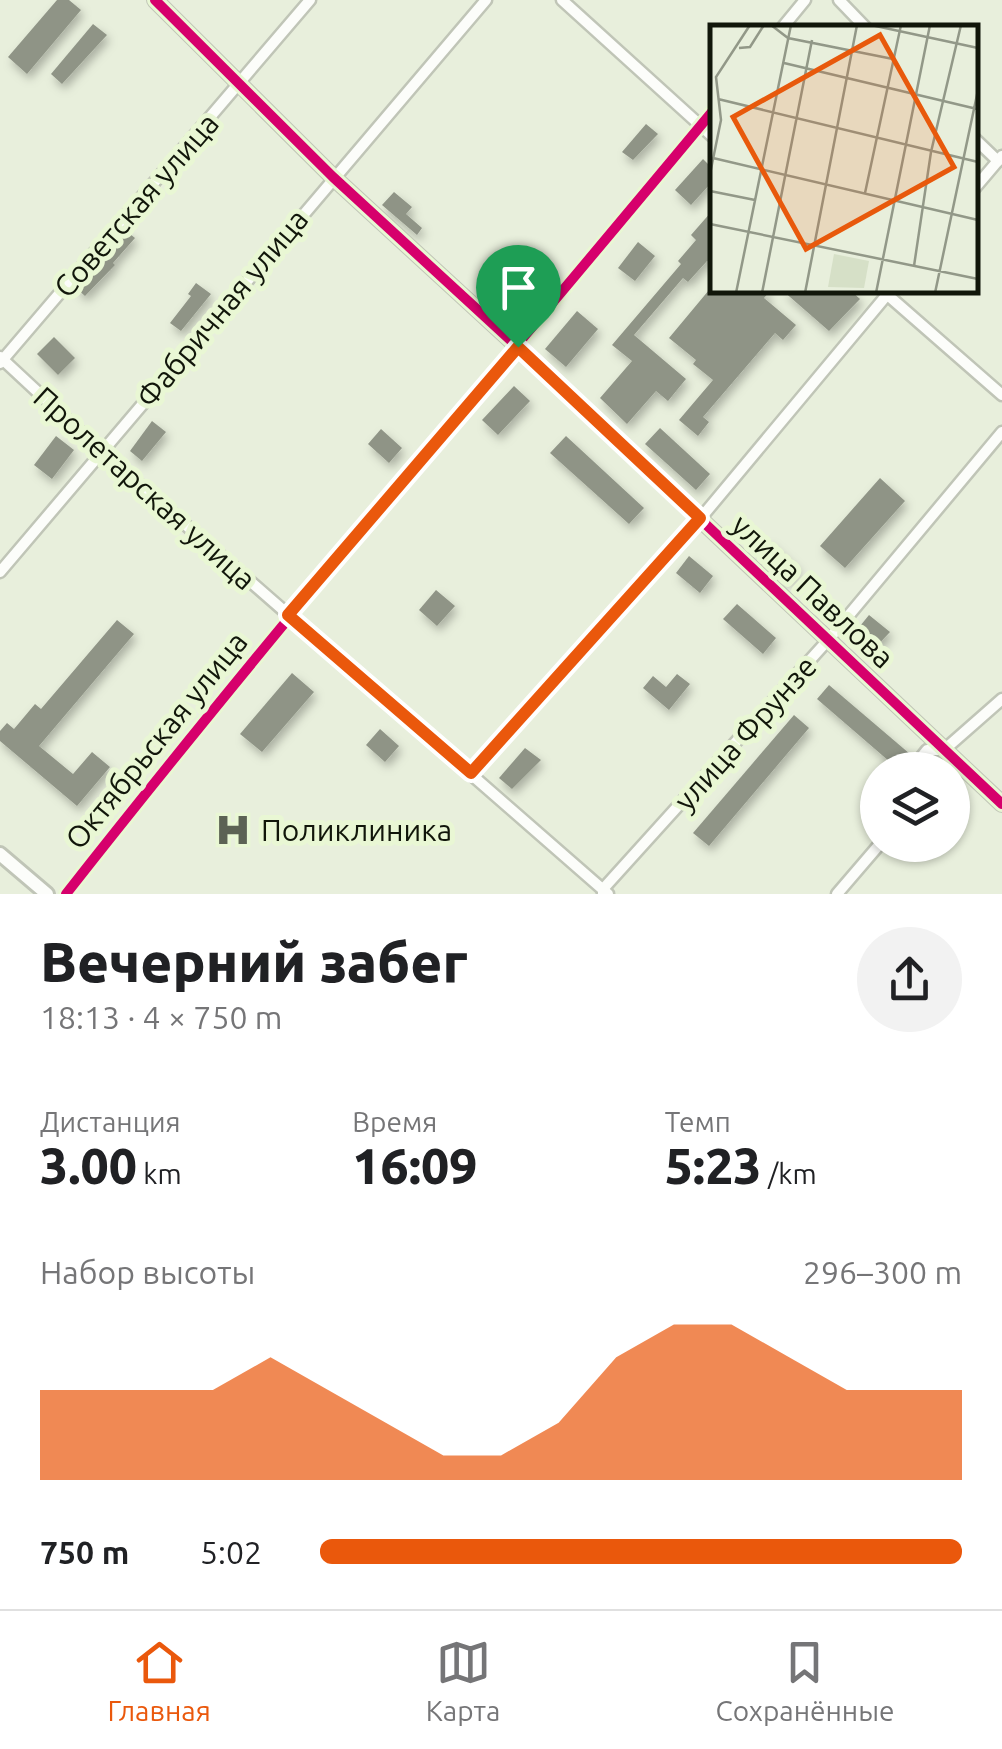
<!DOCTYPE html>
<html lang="ru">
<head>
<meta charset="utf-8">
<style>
  body { margin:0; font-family:Ubuntu,sans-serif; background:#f2f2f2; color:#202124; height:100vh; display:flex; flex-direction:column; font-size:38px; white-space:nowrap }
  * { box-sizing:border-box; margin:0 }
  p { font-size:32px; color:#757577 }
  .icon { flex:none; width:55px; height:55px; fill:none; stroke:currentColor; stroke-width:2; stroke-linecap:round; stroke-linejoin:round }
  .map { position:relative; height:894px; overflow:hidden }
  .drawer { display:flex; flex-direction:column; background:#fff; flex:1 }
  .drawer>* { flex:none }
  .controls { position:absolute; left:860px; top:752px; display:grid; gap:20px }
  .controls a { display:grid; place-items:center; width:110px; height:110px; border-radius:50%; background:#fff; box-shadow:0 2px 8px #0004; font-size:50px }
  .pin { position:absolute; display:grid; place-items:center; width:85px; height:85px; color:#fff; margin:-102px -42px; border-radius:50% 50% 50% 0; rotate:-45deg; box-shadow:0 0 10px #0007 }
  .pin .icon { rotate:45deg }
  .round { display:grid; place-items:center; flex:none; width:105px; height:105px; border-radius:52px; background:#f2f2f2 }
  .head { display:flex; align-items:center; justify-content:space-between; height:170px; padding:0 40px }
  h1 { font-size:55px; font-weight:800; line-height:75px }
  .figures { display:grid; grid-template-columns:repeat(3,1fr); gap:15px; height:170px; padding:10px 40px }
  .figures div { display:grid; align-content:center }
  .figures b { font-size:50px; font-weight:800 }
  .figures small { font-size:28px; font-weight:400 }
  .figures p { font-size:28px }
  .chart { height:280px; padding:20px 40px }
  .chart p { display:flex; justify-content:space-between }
  .chart svg { width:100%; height:180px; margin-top:10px; fill:#ea580c; opacity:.7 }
  ul { padding:0 40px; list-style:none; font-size:32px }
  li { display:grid; grid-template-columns:160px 120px 1fr; align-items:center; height:75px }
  li i { height:25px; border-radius:12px; background:#ea580c }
  .tab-bar { display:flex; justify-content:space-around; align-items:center; height:140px; border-top:2px solid #e0e0e0; background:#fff; font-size:28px; color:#757577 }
  .tab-bar a { display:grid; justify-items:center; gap:5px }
  .tab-bar .current { color:#ea580c }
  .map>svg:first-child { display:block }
</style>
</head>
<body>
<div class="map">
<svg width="1002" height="894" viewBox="0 0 1002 894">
  <defs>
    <filter id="shadow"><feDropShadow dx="3" dy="5.5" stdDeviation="5" flood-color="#0004"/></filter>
  </defs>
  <rect width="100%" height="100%" fill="#e8efdc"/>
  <g fill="#8f9486" filter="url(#shadow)">
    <path d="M57,0h12l12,10 -54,64 -19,-17z"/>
    <path d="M93,24l14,11 -45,49 -11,-10z"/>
    <path d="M646,124l12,10 -25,26 -11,-8z"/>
    <path d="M703,159l9,9v14l-21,23 -16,-15z"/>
    <path d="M394,192l18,15 -6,7 16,14 -5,7 -35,-30z"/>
    <path d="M712,211v54l-5,-4 -19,21 -5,-4 -49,57 52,44 -18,22 -12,-10 -29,33 -27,-26 32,-37 -20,-16 69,-81 -3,-3 18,-21 -5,-5z"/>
    <path d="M125,230l10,8 -22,25 2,2 -30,31 -9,-8z"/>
    <path d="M638,242l17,14 -20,25 -17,-13z"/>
    <path d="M515,282l15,13 -21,24 -15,-12z"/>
    <path d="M196,283l15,11 -30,37 -11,-8 21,-27 -3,-2z"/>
    <path d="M709,290h62l-7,8 32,27 -13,15 -8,-7 -72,84 6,5 -11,14 -19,-16 34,-40 -20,-16 3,-4 -27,-22z"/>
    <path d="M782,290h68l10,9 -31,32z"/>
    <path d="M577,311l21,18 -32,38 -21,-18z"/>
    <path d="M54,337l21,21 -17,17 -21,-21z"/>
    <path d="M514,386l16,15 -32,34 -16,-15z"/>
    <path d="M152,421l14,11 -24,29 -12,-10z"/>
    <path d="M660,428l50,46 -14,16 -51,-46z"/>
    <path d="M381,429l21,19 -13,15 -21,-19z"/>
    <path d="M56,436l18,14 -22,29 -18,-14z"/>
    <path d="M566,436l78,72 -15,16 -79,-71z"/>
    <path d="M880,478l25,23 -60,67 -25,-22z"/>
    <path d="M768,540l31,28 -12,14 -31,-27z"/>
    <path d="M689,556l24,20 -13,17 -24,-20z"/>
    <path d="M436,590l19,16 -18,20 -18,-16z"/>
    <path d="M737,604l39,34 -13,16 -40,-35z"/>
    <path d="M869,615l21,17 -14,15 -20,-16z"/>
    <path d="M117,620l17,14 -95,112 34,28 19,-22 18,15 -33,39 -77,-65v-10l7,-8 7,6 21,-25 6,5z"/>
    <path d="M292,673l22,19 -52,60 -22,-18z"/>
    <path d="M677,674l13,10 -21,26 -26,-22 10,-12 13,11z"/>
    <path d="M829,685l81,69 -13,14 -80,-69z"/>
    <path d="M794,715l15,13 -100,118 -16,-13z"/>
    <path d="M380,729l19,17 -14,16 -19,-17z"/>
    <path d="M525,748l16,12 -29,29 -13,-11z"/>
  </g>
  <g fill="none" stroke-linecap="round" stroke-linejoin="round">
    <defs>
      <g id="minor">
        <path d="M562,0l150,136"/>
        <path d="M839,0l27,28"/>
        <path d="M782,28l23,-28"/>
        <path d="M974,138l24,23"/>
        <path d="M974,189l28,-33"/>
        <path d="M883,291l119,104"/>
        <path d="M0,357l101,94 507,443"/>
        <path d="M0,363l310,-363"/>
        <path d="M0,572l486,-572"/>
        <path d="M911,770l16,-20h17l58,-51"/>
        <path d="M471,773l229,-254 191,-229"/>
        <path d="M66,894c209,-266 430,-522 646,-782"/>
        <path d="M603,894v-5l226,-250 173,-207"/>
        <path d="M837,894l42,-49"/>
      </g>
      <g id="tertiary">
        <path d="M155,0l178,177 185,170 484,457"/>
        <path d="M0,854l47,40"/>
      </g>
    </defs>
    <use href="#minor" stroke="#c0c5b7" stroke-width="15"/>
    <use href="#tertiary" stroke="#c0c5b7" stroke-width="18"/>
    <use href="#minor" stroke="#fcfdfa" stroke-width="10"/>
    <use href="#tertiary" stroke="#fcfdfa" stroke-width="12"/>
    <defs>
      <g id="cycleway">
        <path d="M155,0l178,177 185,170 484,457"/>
        <path d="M66,894c209,-266 430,-522 646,-782"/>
      </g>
    </defs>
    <use href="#cycleway" stroke="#e9f7d4" stroke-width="16"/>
    <use href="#cycleway" stroke="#d6006c" stroke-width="10"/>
  </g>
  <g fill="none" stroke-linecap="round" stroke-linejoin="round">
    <defs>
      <path id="route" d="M518,347l182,171 -229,255 -183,-158z"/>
    </defs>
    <use href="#route" stroke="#fff" stroke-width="20"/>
    <use href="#route" stroke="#ea580c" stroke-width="12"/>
  </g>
  <defs>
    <symbol id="hospital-bare" viewBox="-9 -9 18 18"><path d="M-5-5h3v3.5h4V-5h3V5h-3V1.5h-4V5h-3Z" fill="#5c6254" stroke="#e9f7d4" stroke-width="2.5" paint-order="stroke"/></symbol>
  </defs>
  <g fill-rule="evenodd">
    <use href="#hospital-bare" x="208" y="805" width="50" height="50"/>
  </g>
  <g text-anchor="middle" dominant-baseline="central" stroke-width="10" stroke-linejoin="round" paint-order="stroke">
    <g font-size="30" fill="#11160a" stroke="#e9f7d4">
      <text transform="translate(136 205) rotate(-49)">Советская улица</text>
      <text transform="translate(222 308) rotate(-50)">Фабричная улица</text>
      <text transform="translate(145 488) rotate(42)">Пролетарская улица</text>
      <text transform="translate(813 591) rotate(43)">улица Павлова</text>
      <text transform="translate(745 733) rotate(-48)">улица Фрунзе</text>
      <text transform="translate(156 740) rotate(-51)">Октябрьская улица</text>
    </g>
    <g font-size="30" fill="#11160a" stroke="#e9f7d4" text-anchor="start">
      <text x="261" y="830">Поликлиника</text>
    </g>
  </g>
  <g transform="translate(710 25)">
    <rect width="268" height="268" fill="#e8efdc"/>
    <path d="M124,229l35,7 -5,27 -36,-1z" fill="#d6e0c7"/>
    <path fill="none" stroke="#929888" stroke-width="2.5" d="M61,0l17,13 105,21M161,0l107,23M29,23l11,-1 14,-22M74,38l193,46M8,74l260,63M3,133l265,62M0,149l11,-54 -5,-43 34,-52M0,166l45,9M155,168l36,-168M0,199l268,55M204,241l17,-114 30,-127M26,268l55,-268M52,268l50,-253M95,268l52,-268M166,268l54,-268M225,268l43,-203"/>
    <path fill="#e8590c" fill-opacity="0.15" stroke="#e8590c" stroke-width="5" d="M170,10l74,132 -148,82 -73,-132z"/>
    <rect width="268" height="268" fill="none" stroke="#11160a" stroke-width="5"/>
  </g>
</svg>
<div class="controls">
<a><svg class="icon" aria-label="layers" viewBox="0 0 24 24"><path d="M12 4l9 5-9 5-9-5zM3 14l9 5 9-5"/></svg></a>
</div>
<div class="pin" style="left:518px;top:347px;background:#1e9e55"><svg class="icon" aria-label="arrive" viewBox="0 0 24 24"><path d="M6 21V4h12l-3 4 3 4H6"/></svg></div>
</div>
<section class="drawer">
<div class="head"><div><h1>Вечерний забег</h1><p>18:13 · 4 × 750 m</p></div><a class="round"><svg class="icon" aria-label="share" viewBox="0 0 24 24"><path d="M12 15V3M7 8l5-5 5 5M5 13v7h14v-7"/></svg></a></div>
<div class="figures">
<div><p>Дистанция</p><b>3.00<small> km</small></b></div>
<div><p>Время</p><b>16:09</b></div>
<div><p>Темп</p><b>5:23<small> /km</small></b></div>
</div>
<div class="chart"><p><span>Набор высоты</span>296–300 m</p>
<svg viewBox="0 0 160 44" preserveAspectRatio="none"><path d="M0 44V22L10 22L20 22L30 22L40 14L50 22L60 30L70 38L80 38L90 30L100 14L110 6L120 6L130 14L140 22L150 22L160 22V44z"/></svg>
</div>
<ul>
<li><b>750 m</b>5:02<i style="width:100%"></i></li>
</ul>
</section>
<nav class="tab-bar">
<a class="current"><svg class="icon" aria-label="home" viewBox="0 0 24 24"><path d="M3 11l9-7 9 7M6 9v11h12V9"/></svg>Главная</a>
<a><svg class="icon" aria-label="map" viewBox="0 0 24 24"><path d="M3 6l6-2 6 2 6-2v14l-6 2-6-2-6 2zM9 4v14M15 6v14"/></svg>Карта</a>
<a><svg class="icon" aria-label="saved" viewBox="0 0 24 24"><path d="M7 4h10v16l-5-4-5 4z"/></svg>Сохранённые</a>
</nav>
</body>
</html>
